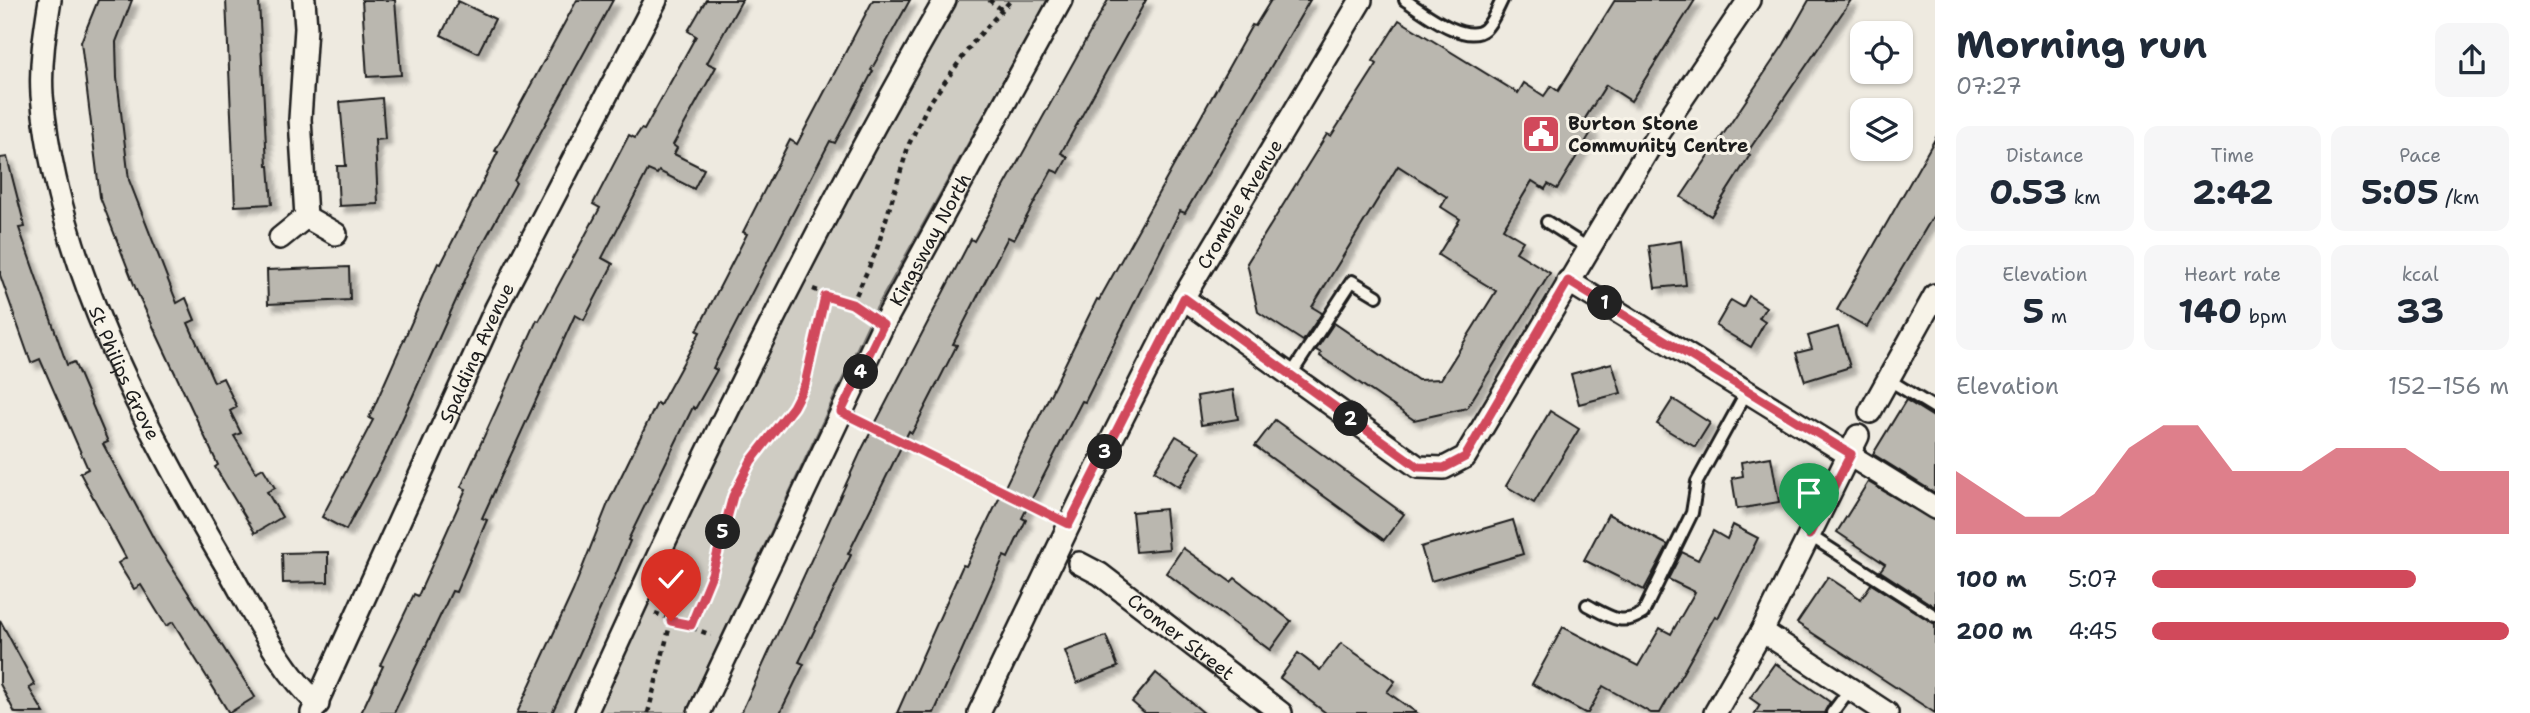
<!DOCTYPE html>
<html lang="en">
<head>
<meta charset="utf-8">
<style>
  body { margin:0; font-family:"Shantell Sans",sans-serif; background:#f6f6f7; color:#1f2937; height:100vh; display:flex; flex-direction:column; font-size:26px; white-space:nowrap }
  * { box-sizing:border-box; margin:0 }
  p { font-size:23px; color:#747a83 }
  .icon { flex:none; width:38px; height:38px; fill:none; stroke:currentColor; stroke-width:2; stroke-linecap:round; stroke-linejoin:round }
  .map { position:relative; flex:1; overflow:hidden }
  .sheet { display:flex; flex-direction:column; background:#fff; width:595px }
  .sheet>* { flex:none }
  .buttons { position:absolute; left:1850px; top:21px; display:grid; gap:14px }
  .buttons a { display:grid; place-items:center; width:63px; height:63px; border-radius:14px; background:#fff; box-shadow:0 2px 5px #0004; font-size:35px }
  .pin { position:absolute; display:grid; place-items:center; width:60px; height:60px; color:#fff; margin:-72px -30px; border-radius:50% 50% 50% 0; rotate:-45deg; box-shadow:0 0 7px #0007 }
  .pin .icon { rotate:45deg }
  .km { position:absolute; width:35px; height:35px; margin:-18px; border-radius:50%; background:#222; color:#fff; font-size:19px; line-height:35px; text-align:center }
  .round { display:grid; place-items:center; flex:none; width:74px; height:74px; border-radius:14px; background:#f6f6f7 }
  .overview { display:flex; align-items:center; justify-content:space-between; height:119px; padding:0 21px }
  h1 { font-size:38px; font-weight:700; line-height:52px }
  .figures { display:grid; grid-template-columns:repeat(3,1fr); gap:10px; height:119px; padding:7px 21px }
  .figures div { display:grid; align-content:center; border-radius:14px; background:#f6f6f7; text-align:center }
  .figures b { font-size:35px; font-weight:700 }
  .figures small { font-size:19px; font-weight:400 }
  .figures p { font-size:19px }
  .chart { height:196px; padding:14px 21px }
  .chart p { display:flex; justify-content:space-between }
  .chart svg { width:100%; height:126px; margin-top:7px; fill:#d1495b; opacity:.7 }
  ul { padding:0 21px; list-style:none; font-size:23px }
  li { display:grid; grid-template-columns:112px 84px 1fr; align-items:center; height:52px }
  li i { height:18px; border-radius:9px; background:#d1495b }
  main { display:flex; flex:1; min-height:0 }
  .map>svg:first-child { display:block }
</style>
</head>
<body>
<main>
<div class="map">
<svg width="1935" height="713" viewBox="0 0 1935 713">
  <defs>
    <filter id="shadow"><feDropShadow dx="6" dy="6" stdDeviation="2" flood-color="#0004"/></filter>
  </defs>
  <rect width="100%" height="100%" fill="#eeeae0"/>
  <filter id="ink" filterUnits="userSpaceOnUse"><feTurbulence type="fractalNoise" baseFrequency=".0143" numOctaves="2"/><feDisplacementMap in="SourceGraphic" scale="14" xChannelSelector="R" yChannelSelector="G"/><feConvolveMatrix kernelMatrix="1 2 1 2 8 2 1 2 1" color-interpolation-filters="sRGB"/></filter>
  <g filter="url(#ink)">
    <path fill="#cfccc3" stroke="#767470" stroke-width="2" d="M955,0h93l-175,314 -187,399h-89l148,-321 186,-352z"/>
    <g fill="#bab7af" stroke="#1c1c1c" stroke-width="2" filter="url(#shadow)">
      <path d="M98,0h34l-16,42 1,36 12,102 48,123 9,-5 9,22 -7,3 26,59 9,-4 14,29 -7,4 11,22 -7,3 22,36 7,-4 12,20 -8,4 15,25 -27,16 -40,-66 3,-2 -81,-173 -37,-95 -19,-155z"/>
      <path d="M226,0h33l8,166h2l3,38 -37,2z"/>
      <path d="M362,0h33l6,75 -34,2z"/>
      <path d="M577,0h36l-99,181 2,2 -41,75 -87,193 -42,79 -24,-13 51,-97 -4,-2 69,-155 3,1 57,-112 -3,-1z"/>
      <path d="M706,0h36l-35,63 9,4 -43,78 4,3 -3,6 30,15 -10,20 -35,-18 -2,3 -9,-4 -46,88 11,6 -29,56 -9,-5 -93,203 5,2 -31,72 -4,-1 -58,122h-33l22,-47 -3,-1 34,-71 4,2 48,-107 -5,-2 76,-167 2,1 61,-113 -7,-4 36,-69 6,3 6,-9 3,1 52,-94 -8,-5z"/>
      <path d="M873,0h37l-39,70 2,1 -38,72 -5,-2 -117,227 4,2 -22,39 -2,-2 -65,133 2,1 -17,40 -61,132h-35l56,-122 36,-90 48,-98 3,2 40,-73 -3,-1 50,-97 -4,-2 47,-92 7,4z"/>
      <path d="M1108,0h38l-85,153 7,4 -9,16 -7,-3 -38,70 -6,-3 -55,107 4,1 -45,88 -3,-2 -61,123 3,1 -52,107 5,2 -24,49h-39l121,-264 109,-210 3,2z"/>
      <path d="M1271,0h39l-125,213 -5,-2 -95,191 -3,-1 -60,117 4,2 -18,38 -4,-2 -70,157h-37l66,-148 3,1 131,-267 2,1 153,-275 3,1z"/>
      <path d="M1615,0h80l-64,101 -25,-16 -25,40 11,6 -35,58 -9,-5 -3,5 -13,-8 -29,48 20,12 -7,11 34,21 -83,135 -53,12 -94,-64 1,-3 -5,-3 18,-27 84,57 23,-1 55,-88 -58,-36 22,-36 -19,-12 6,-10 -49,-31 -86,141 10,6 -19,28 -45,-29 -11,-49 80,-129 4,2 46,-72 -4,-3 26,-41 119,73 6,-10 20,13 7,-10 7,5z"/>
      <path d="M1809,0h42l-104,153 3,2 -39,61 -30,-19 103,-153z"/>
      <path d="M458,1l37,18 -17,34 -37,-18z"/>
      <path d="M382,98l3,41 -10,1 3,64 -39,2 -2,-40h9l-6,-64z"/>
      <path d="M1935,139v74l-68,114 -30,-17z"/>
      <path d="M7,157l18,70 -6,1 48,137 7,-3 34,80 -5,2 52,97 100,156 -26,16 -56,-91 -7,4 -25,-41 -7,4 -16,-26 8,-5 -46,-85 8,-4 -48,-110 -9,4 -31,-88v-117z"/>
      <path d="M1681,241l5,44 -31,3 -6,-42z"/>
      <path d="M349,267l1,33 -82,4 -1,-34z"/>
      <path d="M1749,296l17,11 -7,11 6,4 -14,25 -35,-21 15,-26 12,7z"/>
      <path d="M1838,327l12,40 -45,14 -9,-28 16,-4 -4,-13z"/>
      <path d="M1612,363l9,30 -42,11 -8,-30z"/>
      <path d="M1233,390l5,29 -37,6 -4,-29z"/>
      <path d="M1673,399l37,24 -15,24 -38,-23z"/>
      <path d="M1906,400l29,18v75l-62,-39z"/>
      <path d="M1550,411l29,18 -45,74 -28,-17z"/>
      <path d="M1275,420l129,94 -20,26 -129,-94z"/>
      <path d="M1176,436l25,15 -22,36 -25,-16z"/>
      <path d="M1771,457l8,45 -42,7 -5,-31 11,-2 -2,-14z"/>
      <path d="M1868,482l67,39v86l-55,-36 5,-7 -48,-32z"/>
      <path d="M1165,509l4,40 -33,3 -4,-40z"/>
      <path d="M1608,514l60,31 -24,45 -60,-30z"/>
      <path d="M1513,520l10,34 -92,27 -10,-34z"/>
      <path d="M1733,525l25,13 -40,80 -3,-2 -55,97h-9l-48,-27 -15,27h-3l-53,-29 31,-57 75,39 22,-38 11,6 24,-42 -27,-13 14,-27 16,8 15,-29 14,8z"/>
      <path d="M1183,548l48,34 4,-4 56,43 -21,29 -104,-77z"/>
      <path d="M328,552v30l-45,1 -1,-30z"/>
      <path d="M1828,577l33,22 10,-15 64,40v89l-138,-90z"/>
      <path d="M0,620l35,65 -6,3 15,25h-29l-15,-29z"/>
      <path d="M1106,636l12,31 -41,16 -12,-32z"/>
      <path d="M1341,643l54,38 -8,11 30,21h-91l-46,-35 18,-25 22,17z"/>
      <path d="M1775,663l55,39 -6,11h-69l5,-8 -10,-7z"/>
      <path d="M1156,673l48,40h-59l-13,-11z"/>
    </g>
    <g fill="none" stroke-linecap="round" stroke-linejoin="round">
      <defs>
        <g id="service">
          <path d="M1405,0c17,11 61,46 80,29 7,-6 13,-21 17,-29"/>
          <path d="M1547,222l41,26"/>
          <path d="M1290,376l62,-95 25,15"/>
          <path d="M1889,380l46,28"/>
          <path d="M1809,535l126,81"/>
          <path d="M1587,605c21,11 35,22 56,8l49,-100 5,-31 50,-91"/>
          <path d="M1832,713l18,-24"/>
        </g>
        <g id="minor">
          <path id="s1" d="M50,0c-5,31 -10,63 -8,95 14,165 102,332 185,472 27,47 51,100 91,137"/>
          <path d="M304,0l2,28 -6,91 6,98"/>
          <path d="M280,238l26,-21 30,17"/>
          <path d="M1568,281l367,227"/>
          <path d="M1183,298l235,169 26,1 21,-11 184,-309 100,-148"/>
          <path d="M1870,412l65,-117"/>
          <path id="s2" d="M1079,563l21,11 181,139"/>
          <path d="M1762,631l125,82"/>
          <path id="s3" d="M312,713l184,-405 160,-308"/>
          <path d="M586,713c109,-243 226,-482 359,-713"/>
          <path id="s4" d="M699,713l184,-388 178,-325"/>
          <path id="s5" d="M979,713l103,-215 101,-200 178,-298"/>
          <path d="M1715,713l47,-82 96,-195"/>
        </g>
      </defs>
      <use href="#service" stroke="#1c1c1c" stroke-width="16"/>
      <use href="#minor" stroke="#1c1c1c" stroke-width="26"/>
      <g stroke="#1c1c1c" stroke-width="4.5" stroke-dasharray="5 5" stroke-linecap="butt">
        <path d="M989,0l13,10"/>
        <path d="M813,289l39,15 13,9"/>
        <path d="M852,304l24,-52 33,-108 19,-39 47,-65 36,-40"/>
        <path d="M861,422l190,93"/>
        <path d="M655,613l56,22"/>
        <path d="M691,625l21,-51 21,-78 18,-35 42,-54 12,-23 20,-88"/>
        <path d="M648,713l23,-92"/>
      </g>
      <use href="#service" stroke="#f7f3e8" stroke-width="10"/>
      <use href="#minor" stroke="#f7f3e8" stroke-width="21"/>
    </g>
  </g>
  <g fill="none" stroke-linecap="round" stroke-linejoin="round" filter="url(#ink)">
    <defs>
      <path id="route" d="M671,621l20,4 21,-51 21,-78 18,-35 42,-54 12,-23 20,-88 27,8 31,21 -42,87 228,112 115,-226 234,169 26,1 21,-11 103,-176 283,173 -42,81"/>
    </defs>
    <use href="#route" stroke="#fff" stroke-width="14"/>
    <use href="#route" stroke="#d1495b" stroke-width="9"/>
  </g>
  <defs>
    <symbol id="civic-square" viewBox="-11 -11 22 22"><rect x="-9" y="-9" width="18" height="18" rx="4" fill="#d1495b" stroke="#f7f3e8"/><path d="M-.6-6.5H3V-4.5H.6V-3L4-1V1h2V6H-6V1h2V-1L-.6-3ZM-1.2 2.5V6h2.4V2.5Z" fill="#fff"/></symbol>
  </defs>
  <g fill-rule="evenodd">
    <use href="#civic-square" x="1519" y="112" width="44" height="44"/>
  </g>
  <g text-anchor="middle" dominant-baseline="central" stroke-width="6" stroke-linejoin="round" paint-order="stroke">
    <g font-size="19" font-weight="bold" fill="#1c1c1c" stroke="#f7f3e8" text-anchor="start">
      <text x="1568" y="123">Burton Stone<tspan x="1568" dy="22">Community Centre</tspan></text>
    </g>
    <g font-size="19" fill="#1c1c1c" stroke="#f7f3e8">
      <text stroke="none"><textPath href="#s5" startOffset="572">Crombie Avenue</textPath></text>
      <text stroke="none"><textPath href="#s4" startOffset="527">Kingsway North</textPath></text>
      <text stroke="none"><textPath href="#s3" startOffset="396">Spalding Avenue</textPath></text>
      <text stroke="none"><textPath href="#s1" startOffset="387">St Philips Grove</textPath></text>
      <text stroke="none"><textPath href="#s2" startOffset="126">Cromer Street</textPath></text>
    </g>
  </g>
</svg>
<div class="buttons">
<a><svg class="icon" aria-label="locate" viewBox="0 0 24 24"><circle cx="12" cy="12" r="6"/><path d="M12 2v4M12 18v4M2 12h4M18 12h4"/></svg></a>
<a><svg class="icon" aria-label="layers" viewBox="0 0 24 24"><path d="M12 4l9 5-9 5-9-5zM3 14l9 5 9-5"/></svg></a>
</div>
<div class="pin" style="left:1809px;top:535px;background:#1e9e55"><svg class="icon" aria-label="arrive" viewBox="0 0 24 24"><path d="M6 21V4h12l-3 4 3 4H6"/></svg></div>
<div class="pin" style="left:671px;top:621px;background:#d93025"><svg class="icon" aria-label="check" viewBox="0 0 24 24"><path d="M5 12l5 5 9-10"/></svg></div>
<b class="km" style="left:1605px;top:303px">1</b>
<b class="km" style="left:1351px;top:419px">2</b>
<b class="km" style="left:1105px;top:452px">3</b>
<b class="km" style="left:861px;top:372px">4</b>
<b class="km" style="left:723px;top:532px">5</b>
</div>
<section class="sheet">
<div class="overview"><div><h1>Morning run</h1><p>07:27</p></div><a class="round"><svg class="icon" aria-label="share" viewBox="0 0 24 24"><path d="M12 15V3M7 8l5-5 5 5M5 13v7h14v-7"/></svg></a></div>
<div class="figures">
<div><p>Distance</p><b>0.53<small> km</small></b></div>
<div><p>Time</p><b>2:42</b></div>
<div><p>Pace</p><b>5:05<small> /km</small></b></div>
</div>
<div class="figures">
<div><p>Elevation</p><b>5<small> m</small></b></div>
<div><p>Heart rate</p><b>140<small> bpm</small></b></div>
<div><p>kcal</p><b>33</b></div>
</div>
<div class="chart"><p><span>Elevation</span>152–156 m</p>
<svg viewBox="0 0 160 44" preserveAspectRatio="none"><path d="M0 44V22L10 30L20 38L30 38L40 30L50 14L60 6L70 6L80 22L90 22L100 22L110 14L120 14L130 14L140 22L150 22L160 22V44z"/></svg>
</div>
<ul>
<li><b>100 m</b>5:07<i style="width:74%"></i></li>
<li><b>200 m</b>4:45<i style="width:100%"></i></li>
</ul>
</section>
</main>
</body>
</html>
